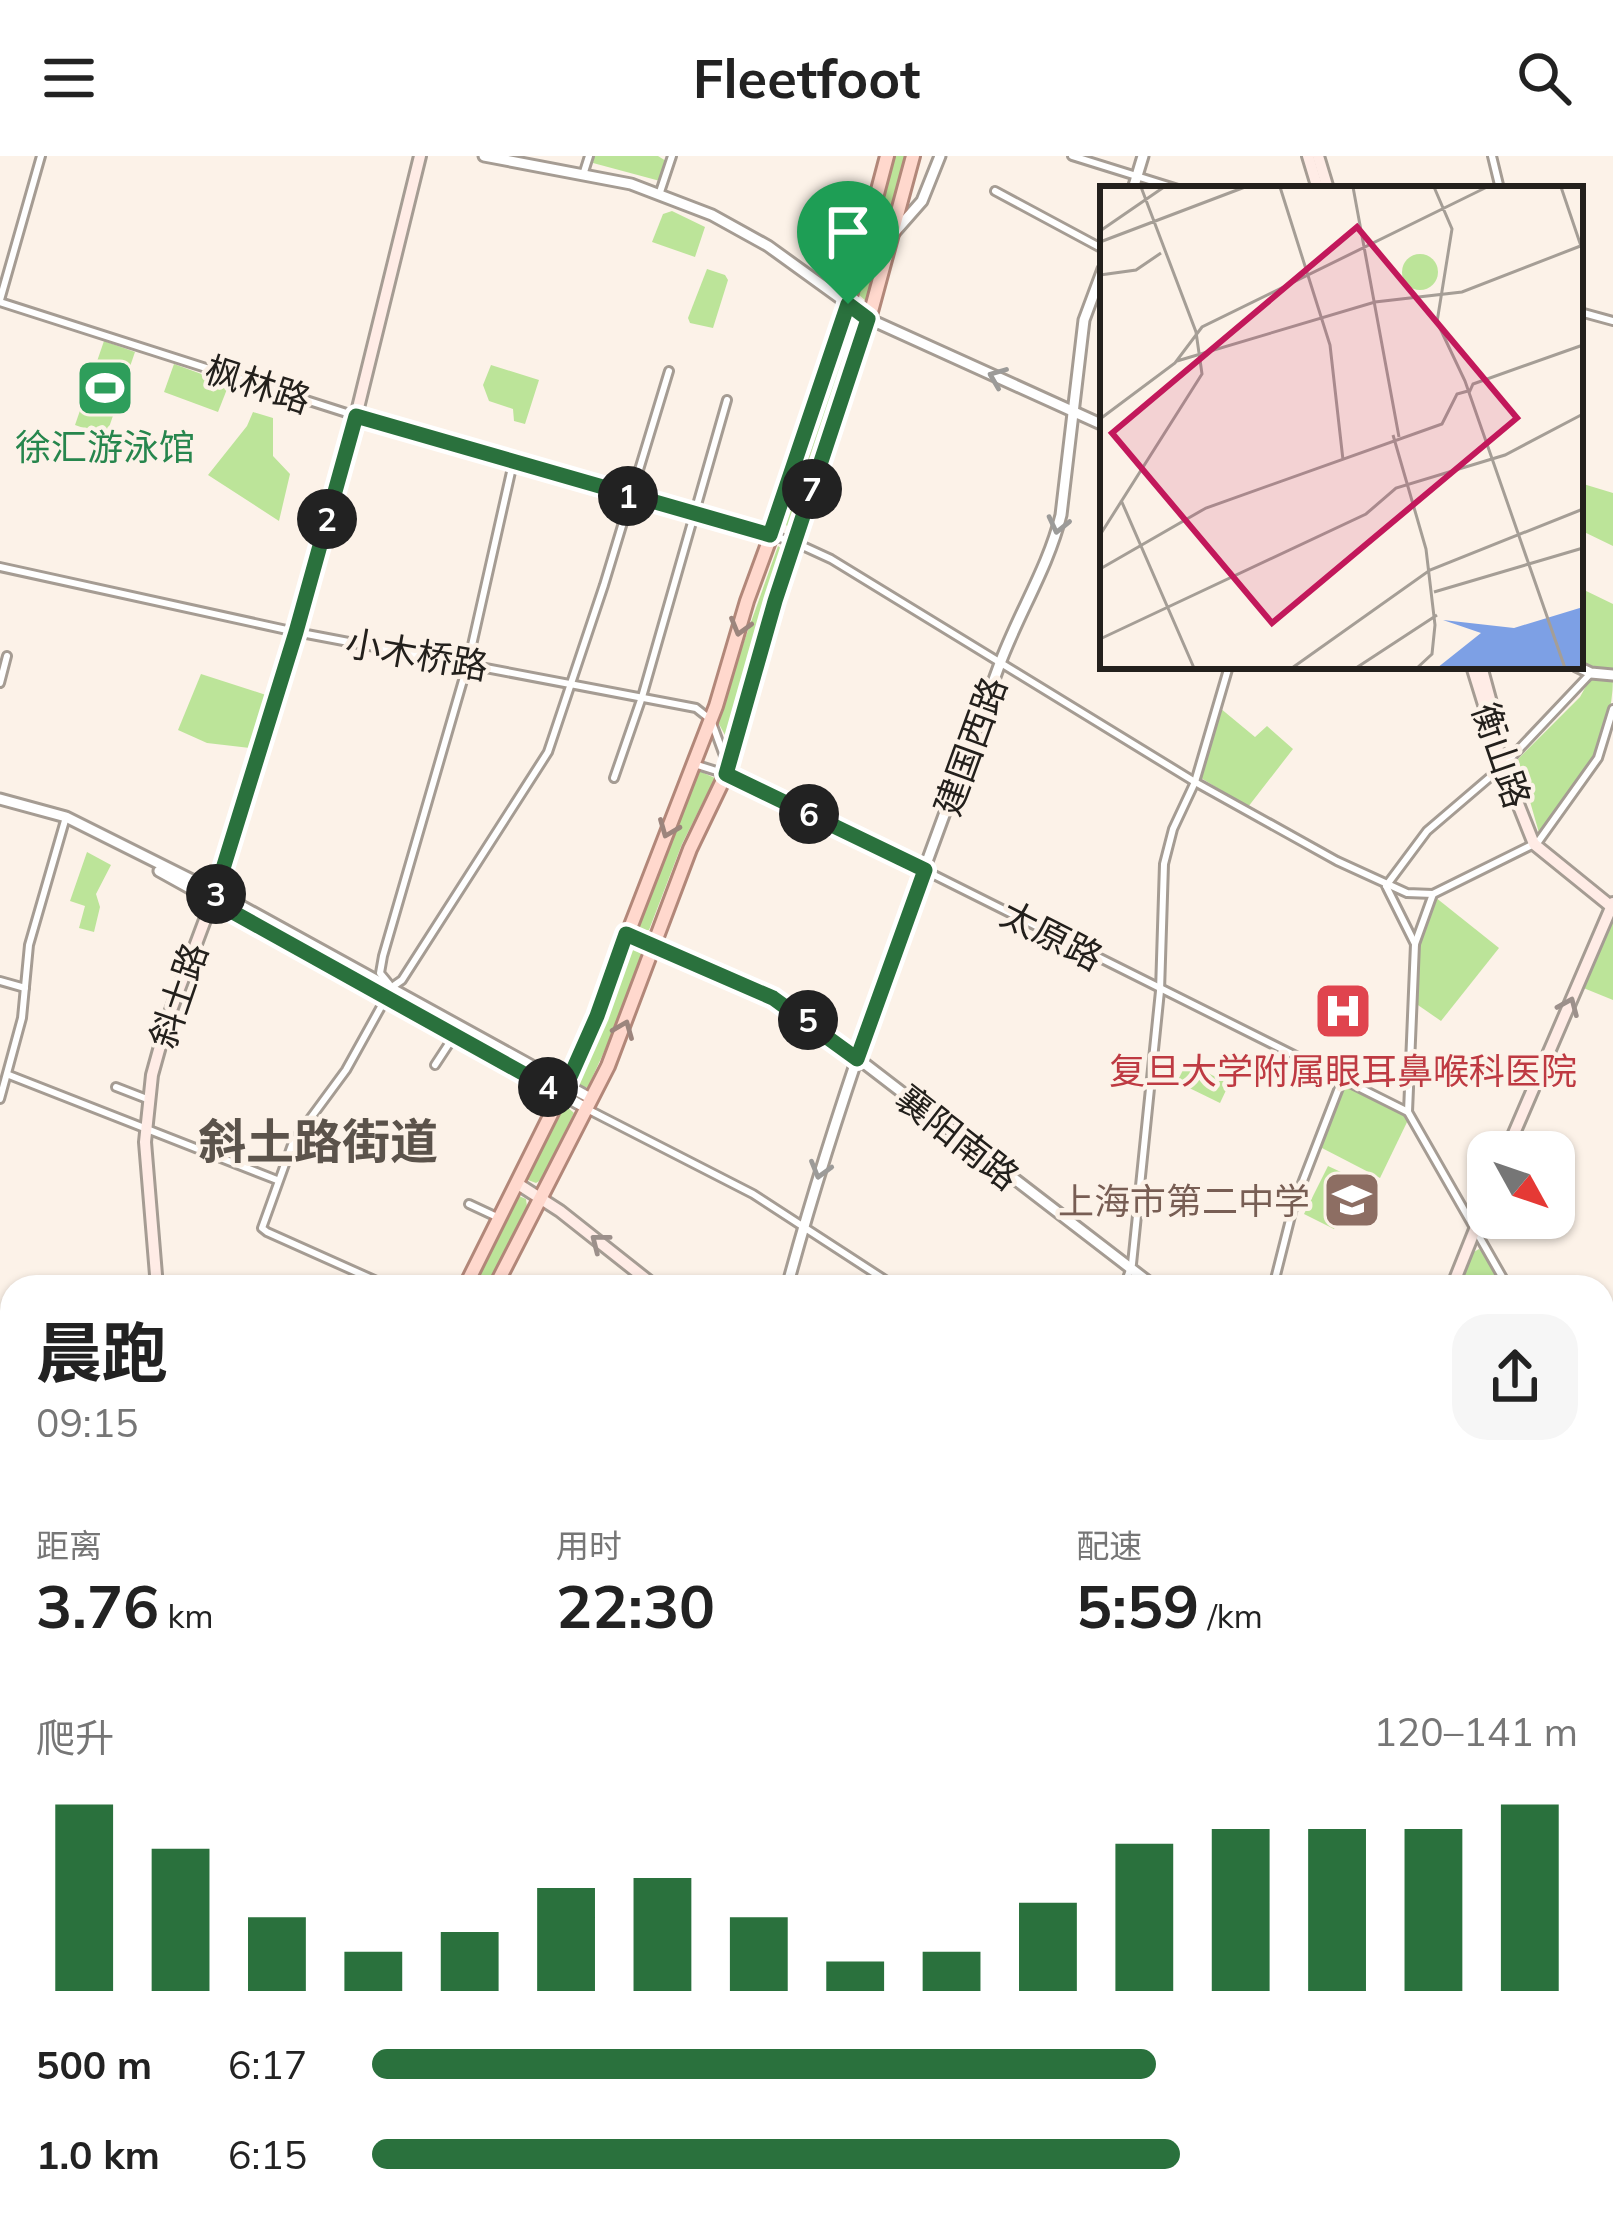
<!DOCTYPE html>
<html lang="zh">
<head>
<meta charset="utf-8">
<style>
  body { margin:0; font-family:Mulish,"Noto Sans SC",sans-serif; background:#f6f6f6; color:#222; height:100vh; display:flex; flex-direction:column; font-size:45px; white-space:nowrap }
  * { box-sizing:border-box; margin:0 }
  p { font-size:39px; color:#767676 }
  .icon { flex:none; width:66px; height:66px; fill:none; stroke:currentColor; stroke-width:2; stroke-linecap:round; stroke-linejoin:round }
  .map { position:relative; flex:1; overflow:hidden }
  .drawer { position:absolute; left:0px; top:1119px; width:1614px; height:951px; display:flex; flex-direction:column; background:#fff; border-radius:36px 36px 0 0; box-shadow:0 3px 9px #0004 }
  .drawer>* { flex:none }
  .needle { width:78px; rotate:130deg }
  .controls { position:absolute; left:1467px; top:975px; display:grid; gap:24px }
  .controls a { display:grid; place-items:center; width:108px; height:108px; border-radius:24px; background:#fff; box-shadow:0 3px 9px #0004; font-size:60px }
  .pin { position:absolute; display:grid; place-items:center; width:102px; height:102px; color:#fff; margin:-123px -51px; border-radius:50% 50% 50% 0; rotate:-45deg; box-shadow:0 0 12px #0007 }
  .pin .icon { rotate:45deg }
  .km { position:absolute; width:60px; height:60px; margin:-30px; border-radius:50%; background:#222; color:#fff; font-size:33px; line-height:60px; text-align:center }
  .round { display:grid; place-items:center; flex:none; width:126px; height:126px; border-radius:36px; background:#f6f6f6 }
  .head { display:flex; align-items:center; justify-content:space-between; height:204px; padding:0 36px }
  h1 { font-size:66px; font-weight:700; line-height:90px }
  .stats { display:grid; grid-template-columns:repeat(3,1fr); gap:18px; height:204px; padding:12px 36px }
  .stats div { display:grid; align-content:center }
  .stats b { font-size:60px; font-weight:700 }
  .stats small { font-size:33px; font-weight:400 }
  .stats p { font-size:33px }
  .chart { height:336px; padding:24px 36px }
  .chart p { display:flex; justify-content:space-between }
  .chart svg { width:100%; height:216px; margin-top:12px; stroke:#2a713d; stroke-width:6 }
  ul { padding:0 36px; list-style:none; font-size:39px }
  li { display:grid; grid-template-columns:192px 144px 1fr; align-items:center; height:90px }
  li i { height:30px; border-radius:15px; background:#2a713d }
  header { display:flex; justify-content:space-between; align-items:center; height:156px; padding:0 36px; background:#fff; font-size:54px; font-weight:700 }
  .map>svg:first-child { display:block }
</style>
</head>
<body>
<header><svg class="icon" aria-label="menu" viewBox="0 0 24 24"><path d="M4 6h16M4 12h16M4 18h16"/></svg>Fleetfoot<svg class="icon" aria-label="search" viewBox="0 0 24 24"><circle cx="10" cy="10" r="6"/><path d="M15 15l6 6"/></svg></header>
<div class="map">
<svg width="1613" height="2069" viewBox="0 0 1613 2069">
  <rect width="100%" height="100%" fill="#fcf2e8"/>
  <g fill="#bce499">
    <path d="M594,0h64l8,5 -6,20 -67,-18z"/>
    <path d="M890,0h16l-39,146 -9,-8z"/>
    <path d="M672,55l33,16 -10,30 -43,-15 11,-28z"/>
    <path d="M707,113l18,6 3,5 -15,48 -23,-5 -2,-5z"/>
    <path d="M852,169l4,6 -67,198 -5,-7 59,-192z"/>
    <path d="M104,185l31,11 -29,84 -31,-11z"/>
    <path d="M174,208l55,20 -11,28 -54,-20z"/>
    <path d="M491,209l48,15 -14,44 -11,-3 -1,-12 -24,-8 -6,-16z"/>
    <path d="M253,256l20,6v38l17,18 -11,47 -71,-46 39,-49z"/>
    <path d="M1580,327l33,10v53l-33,-16z"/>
    <path d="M778,390l6,5 -21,62 -35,128 -10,-19 1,-10z"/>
    <path d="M1580,432l33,16v68l-33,-8z"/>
    <path d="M201,518l65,21 -16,53 -43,-5 -29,-13z"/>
    <path d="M1591,521l22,1c0,61 -36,111 -74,155l-21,-74 62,-62z"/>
    <path d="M1220,552l35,29 12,-11 26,23 -45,58 -47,-29z"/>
    <path d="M699,615l16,7 -33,66 -33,86 -10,1 -3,-5z"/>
    <path d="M87,696l24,13 -15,29 4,13 -6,25 -15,-4 6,-22 -15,-5z"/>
    <path d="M1435,741l64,51 -58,73 -26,-18 4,-61z"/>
    <path d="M1613,756v88l-32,-13z"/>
    <path d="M635,791l7,8 -14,44 -40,88 -5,1 -10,-7 52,-128z"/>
    <path d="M1187,906l42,22 -9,19 -43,-21z"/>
    <path d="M1345,926l64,36 -29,60 -60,-31z"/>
    <path d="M565,949l9,8 -33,67 -5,3 -8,-3 -1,-5z"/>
    <path d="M1328,1010l30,14 -24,49 -30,-15z"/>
    <path d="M519,1040l7,3 1,8 -41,80h-16l44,-89z"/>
    <path d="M1479,1093l3,2 20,36h-44l14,-34z"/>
    <path d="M1602,1709l11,3v97l-11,-5z"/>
  </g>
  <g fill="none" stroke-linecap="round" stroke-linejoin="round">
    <defs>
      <g id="minor">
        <path d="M1072,0l106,33"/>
        <path d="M1492,0l8,33"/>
        <path d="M583,19l6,-19"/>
        <path d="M995,35l108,58"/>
        <path d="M659,39l13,-39"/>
        <path d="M0,144l41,-144"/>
        <path d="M0,146l356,114 438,126 37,17 364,223 142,79 70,32 26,1 105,-52 60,-84 15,-49"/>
        <path d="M1580,156l33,9"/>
        <path d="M0,411l296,65 400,76 15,12 16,44"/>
        <path d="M0,527l7,-27"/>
        <path d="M694,608l32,10 166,80 516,258"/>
        <path d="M614,622l28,-81 85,-297"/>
        <path d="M1386,730l41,-55 76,-65 88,-93"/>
        <path d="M1387,732l28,56"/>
        <path d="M1433,738l-18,50 -7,168 100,175"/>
        <path d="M0,825l25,7"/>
        <path d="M389,828l-9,-11 3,-17 85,-293 45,-200"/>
        <path d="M435,909l19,-29"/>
        <path d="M9,919l268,105"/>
        <path d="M116,931l31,12"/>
        <path d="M0,943l22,-81 7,-73 37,-128"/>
        <path d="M589,954l164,84 143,93"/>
        <path d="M469,1048l30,14"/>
        <path d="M357,1131l5,-12"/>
        <path d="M390,1131l-123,-55 -5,-4 31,-86 53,-72 46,-83 10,-7 146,-228 56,-167 65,-214"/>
        <path d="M1124,1131l8,-23 28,-273 4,-127 9,-35 22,-47 34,-116"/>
        <path d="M1273,1131l21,-83 48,-124"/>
        <path d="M1602,1294l11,17"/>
        <path d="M0,1458l12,8"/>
        <path d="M0,1754l12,-31"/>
        <path d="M1602,1813l11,4"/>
        <path d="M1202,2058l28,11"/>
        <path d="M75,2069l5,-11"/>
        <path d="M170,2069l7,-11"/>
        <path d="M1143,2069l5,-11"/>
        <path d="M1243,2069l4,-11"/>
        <path d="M1341,2069l4,-11"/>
      </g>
      <g id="tertiary">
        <path d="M484,0l147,28 81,31 56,31 101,73 234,106"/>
        <path d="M1133,33l10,-33"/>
        <path d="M893,78l29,-33 18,-45"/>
        <path d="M1576,510l15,7 22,2"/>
        <path d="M0,643l66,18 150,75 376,207"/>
        <path d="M159,715l427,237"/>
        <path d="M626,778l139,59 39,24 351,270"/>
        <path d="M787,1131c57,-211 137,-416 212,-621 19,-52 49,-98 62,-151l23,-195 19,-51"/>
        <path d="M1602,1405l11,7"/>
        <path d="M551,2069l3,-11"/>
      </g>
      <g id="secondary">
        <path d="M1308,0l10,33"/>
        <path d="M1318,0l10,33"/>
        <path d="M1472,510l31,100 31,78 79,64"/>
        <path d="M1481,510l18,66"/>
        <path d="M1506,996l107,-249"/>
        <path d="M518,1028l42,27 96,76"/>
        <path d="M157,1131l-12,-145 7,-67 15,-54 65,-173 64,-216 60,-216 64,-260"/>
        <path d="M1452,1131l36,-90"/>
        <path d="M0,1175l12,6"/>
        <path d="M0,1190l12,7"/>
        <path d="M1602,1548l11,-43"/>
        <path d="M0,1552l12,-25"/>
        <path d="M1602,1614l11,4"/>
        <path d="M1599,2058l14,9"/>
        <path d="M327,2069l6,-11"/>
        <path d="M1041,2069l6,-11"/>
        <path d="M1476,2069l3,-11"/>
      </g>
      <g id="primary">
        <path d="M465,1131l117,-235 134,-346 31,-105 51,-139 50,-158 39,-148"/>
        <path d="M495,1131l113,-221 82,-217 36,-75 49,-173 94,-282 44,-163"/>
        <path d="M0,1793l12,4"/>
        <path d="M696,2058l52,10"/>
        <path d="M298,2069l6,-11"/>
        <path d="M320,2069l6,-11"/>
      </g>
      <g id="trunk">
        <path d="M0,1803l12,5"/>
        <path d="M0,1817l12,5"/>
        <path d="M736,2058l45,11"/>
        <path d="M787,2058l25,11"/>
      </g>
    </defs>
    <use href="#minor" stroke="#a59c93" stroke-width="12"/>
    <use href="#tertiary" stroke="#a59c93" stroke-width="15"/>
    <use href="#secondary" stroke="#a59c93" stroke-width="16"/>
    <use href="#primary" stroke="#b28779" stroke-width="18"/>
    <use href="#trunk" stroke="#b28779" stroke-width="21"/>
    <use href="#minor" stroke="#fff" stroke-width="6"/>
    <use href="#tertiary" stroke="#fff" stroke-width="9"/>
    <use href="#secondary" stroke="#ffece6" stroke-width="10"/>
    <use href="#primary" stroke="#ffd8cd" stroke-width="12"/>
    <use href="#trunk" stroke="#ffcbbc" stroke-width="15"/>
  </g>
  <defs><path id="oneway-chevron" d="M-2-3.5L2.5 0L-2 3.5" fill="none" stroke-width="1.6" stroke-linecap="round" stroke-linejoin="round" transform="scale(3)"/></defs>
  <g stroke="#9c9b99">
    <use href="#oneway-chevron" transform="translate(997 221) rotate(-158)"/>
    <use href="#oneway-chevron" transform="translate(1058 369) rotate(103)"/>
    <use href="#oneway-chevron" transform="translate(820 1014) rotate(106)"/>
  </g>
  <g stroke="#9c857d">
    <use href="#oneway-chevron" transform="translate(740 471) rotate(106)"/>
    <use href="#oneway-chevron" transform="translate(668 673) rotate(112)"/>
    <use href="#oneway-chevron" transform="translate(624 873) rotate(-68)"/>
  </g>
  <g stroke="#9c908b">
    <use href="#oneway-chevron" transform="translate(1569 850) rotate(-67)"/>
    <use href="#oneway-chevron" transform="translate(599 1086) rotate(-142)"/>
  </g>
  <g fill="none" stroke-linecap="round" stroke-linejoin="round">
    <defs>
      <path id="route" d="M848,148l20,15 -93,282 -49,173 199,96 -68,189 -84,-61 -147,-64 -29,82 -35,79 -349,-194 83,-269 60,-216 414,119z"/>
    </defs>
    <use href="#route" stroke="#fff" stroke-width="24"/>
    <use href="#route" stroke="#2a713d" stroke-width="15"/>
  </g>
  <defs>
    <symbol id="stadium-square" viewBox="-11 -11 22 22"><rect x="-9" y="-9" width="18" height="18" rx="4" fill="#2e9e5b" stroke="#fcf2e8"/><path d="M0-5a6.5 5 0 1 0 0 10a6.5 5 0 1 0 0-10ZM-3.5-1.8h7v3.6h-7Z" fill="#fff"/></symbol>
    <symbol id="hospital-square" viewBox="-11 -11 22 22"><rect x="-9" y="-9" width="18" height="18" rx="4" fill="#e0444e" stroke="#fcf2e8"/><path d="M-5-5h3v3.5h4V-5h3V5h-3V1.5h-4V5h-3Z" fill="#fff"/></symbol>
    <symbol id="school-square" viewBox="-11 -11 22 22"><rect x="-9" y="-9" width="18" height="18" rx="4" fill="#8d6e63" stroke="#fcf2e8"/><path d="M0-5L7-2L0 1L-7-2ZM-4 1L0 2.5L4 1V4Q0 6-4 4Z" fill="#fff"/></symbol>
  </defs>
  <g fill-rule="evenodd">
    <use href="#stadium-square" x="72" y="199" width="66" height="66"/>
    <use href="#hospital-square" x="1310" y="822" width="66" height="66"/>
    <use href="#school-square" x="1319" y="1011" width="66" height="66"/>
  </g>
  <g text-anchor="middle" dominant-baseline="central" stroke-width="9" stroke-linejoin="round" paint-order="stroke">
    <g font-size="36" fill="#23201c" stroke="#fcf2e8">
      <text transform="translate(258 228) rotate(18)">枫林路</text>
      <text transform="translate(417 498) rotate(10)">小木桥路</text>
      <text transform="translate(970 590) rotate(-70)">建国西路</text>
      <text transform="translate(1502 599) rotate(71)">衡山路</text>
      <text transform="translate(1052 779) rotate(27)">太原路</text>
      <text transform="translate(178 839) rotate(-71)">斜土路</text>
      <text transform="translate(958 981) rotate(38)">襄阳南路</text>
    </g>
    <g font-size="36" fill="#27864d" stroke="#fcf2e8">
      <text x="105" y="290">徐汇游泳馆</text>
    </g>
    <g font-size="36" fill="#be3a42" stroke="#fcf2e8">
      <text x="1343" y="914">复旦大学附属眼耳鼻喉科医院</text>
    </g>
    <g font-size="36" fill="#785e54" stroke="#fcf2e8" text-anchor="end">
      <text x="1310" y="1044">上海市第二中学</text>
    </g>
    <g font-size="48" font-weight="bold" fill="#5b534b" stroke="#fcf2e8">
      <text x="318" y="985">斜土路街道</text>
    </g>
  </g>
  <g transform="translate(1100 30)">
    <rect width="483" height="483" fill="#fcf2e8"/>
    <path d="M302 86a18 18 0 1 1 36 0a18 18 0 1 1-36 0Z" fill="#bce499"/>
    <path d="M483,421v59l-146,2 44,-35 -38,-13 71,8z" fill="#7da0e5"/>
    <path fill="none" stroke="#a59e96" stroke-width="3" d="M180,1l50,158 13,115M253,1l46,250M334,1l18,42 -15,93 28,59 100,287M461,1l22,65M0,45l64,-44M0,56l145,-55M0,89l36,-5 25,-17M77,175l198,-59 87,-10 121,-47M369,207l4,-9 110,-39M0,233l75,-56 27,-36 285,-140M293,249l33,114 9,76 -3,29 -15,14M21,314l73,168M0,349l102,-161 -6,-42 -55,-145M0,383l106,-61 236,-84 15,-30 11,-3M334,406l149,-44M0,453l266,-125 30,-26 109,-33 78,-41M192,482l138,-98 153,-61M256,482l81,-53"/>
    <path fill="#c2185b" fill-opacity="0.15" stroke="#c2185b" stroke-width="6" d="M257,41l160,191 -245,205 -160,-190z"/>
    <rect width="483" height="483" fill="none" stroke="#23201c" stroke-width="6"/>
  </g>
</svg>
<div class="controls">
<a><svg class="needle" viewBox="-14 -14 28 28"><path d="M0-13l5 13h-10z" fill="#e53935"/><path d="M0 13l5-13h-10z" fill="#767676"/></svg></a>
</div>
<div class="pin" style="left:848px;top:148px;background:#1e9e55"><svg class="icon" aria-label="arrive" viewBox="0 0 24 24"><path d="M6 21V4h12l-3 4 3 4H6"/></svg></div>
<b class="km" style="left:628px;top:340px">1</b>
<b class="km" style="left:327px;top:363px">2</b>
<b class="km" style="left:216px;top:738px">3</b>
<b class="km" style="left:548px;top:931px">4</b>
<b class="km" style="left:808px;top:864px">5</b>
<b class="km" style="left:809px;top:658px">6</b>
<b class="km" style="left:812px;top:333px">7</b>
<section class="drawer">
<div class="head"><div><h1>晨跑</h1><p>09:15</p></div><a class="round"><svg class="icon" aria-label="share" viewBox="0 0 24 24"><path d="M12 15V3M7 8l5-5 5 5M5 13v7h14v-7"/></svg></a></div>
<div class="stats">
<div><p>距离</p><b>3.76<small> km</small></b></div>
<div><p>用时</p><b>22:30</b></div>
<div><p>配速</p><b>5:59<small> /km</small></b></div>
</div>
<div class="chart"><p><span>爬升</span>120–141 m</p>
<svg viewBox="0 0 160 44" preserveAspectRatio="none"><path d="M5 44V6M15 44V15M25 44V29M35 44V36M45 44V32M55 44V23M65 44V21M75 44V29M85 44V38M95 44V36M105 44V26M115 44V14M125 44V11M135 44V11M145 44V11M155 44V6"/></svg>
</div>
<ul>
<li><b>500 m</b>6:17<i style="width:65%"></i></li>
<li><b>1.0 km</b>6:15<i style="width:67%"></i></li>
</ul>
</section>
</div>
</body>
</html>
